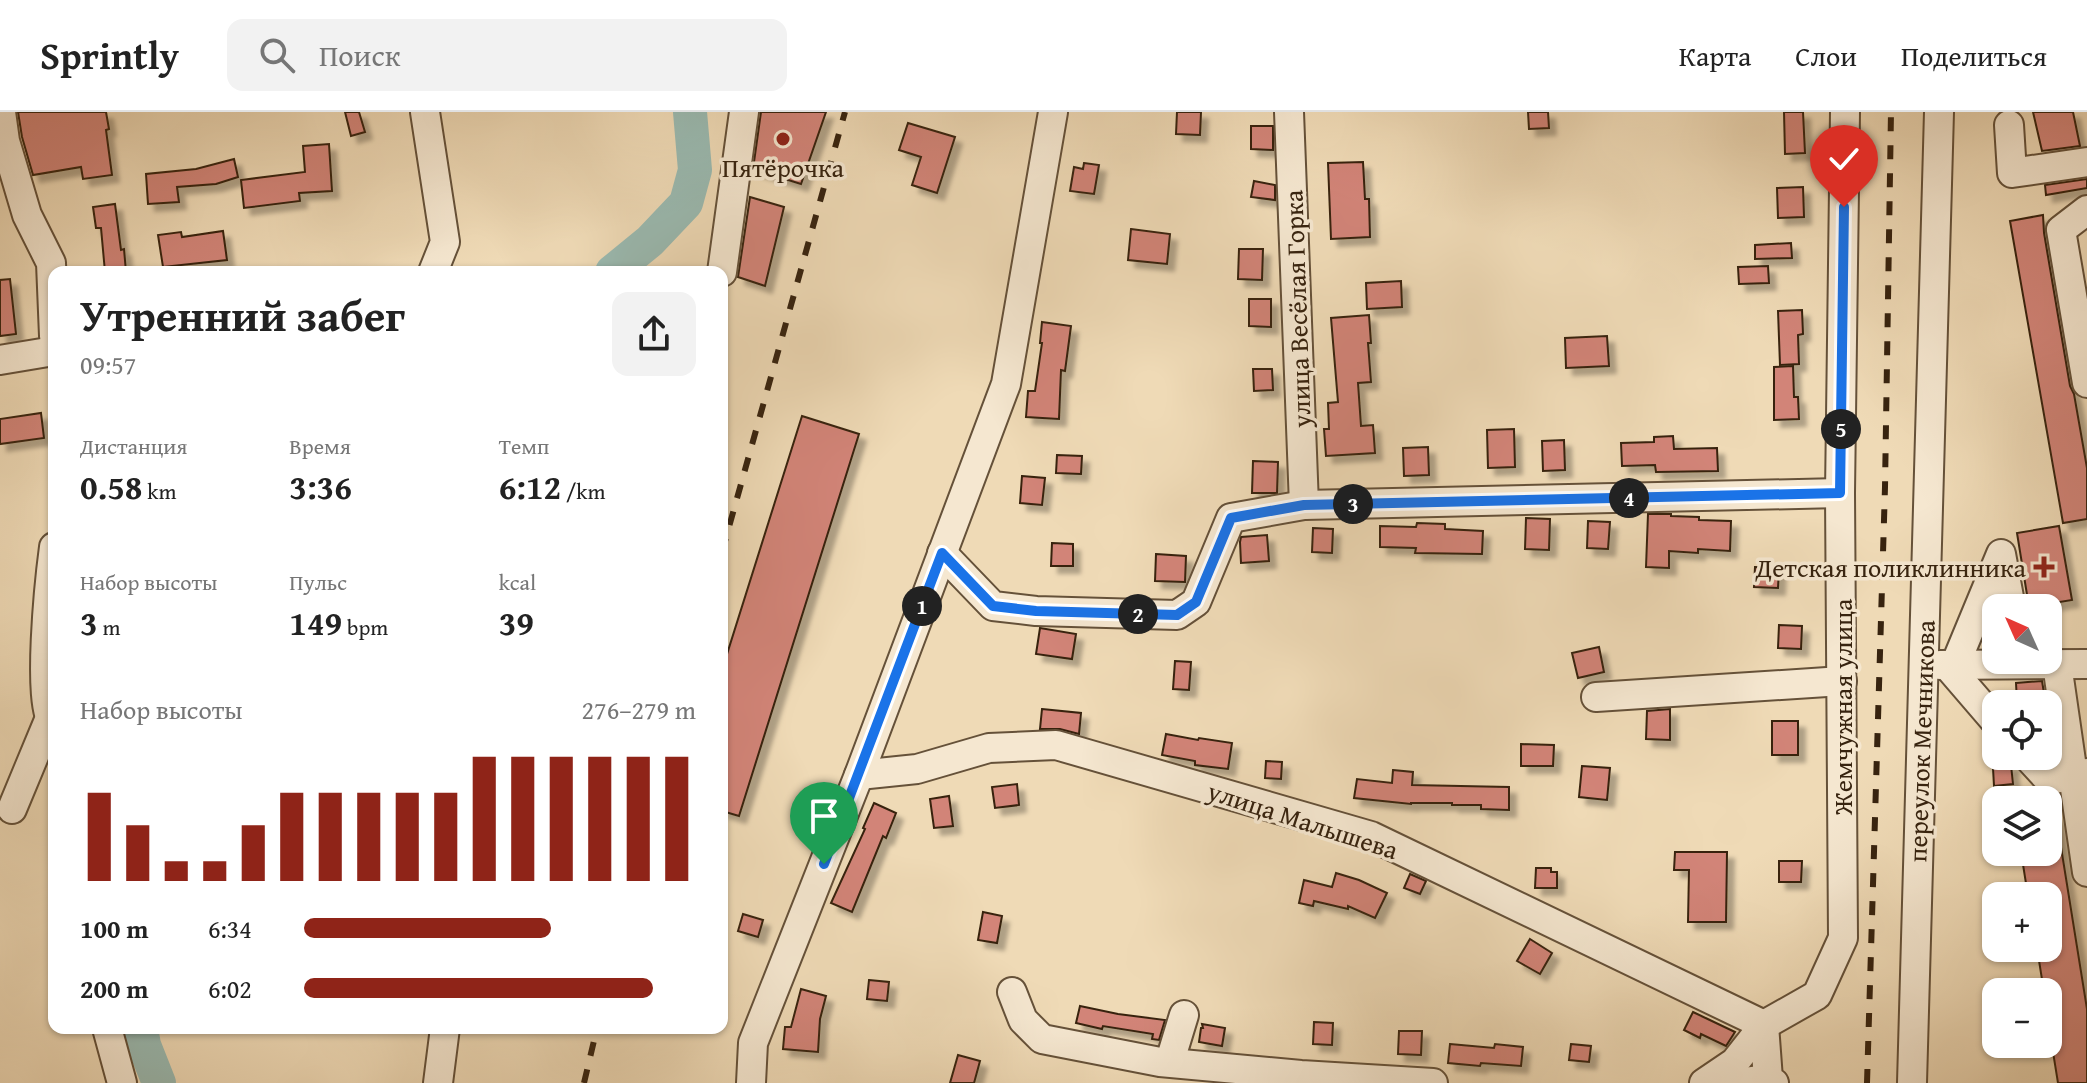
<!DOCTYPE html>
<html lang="ru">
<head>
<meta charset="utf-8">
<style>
  body { margin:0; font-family:"Gentium Book Plus",serif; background:#f2f2f2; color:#222; height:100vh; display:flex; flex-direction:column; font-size:30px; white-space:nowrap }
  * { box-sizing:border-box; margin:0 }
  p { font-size:26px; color:#767676 }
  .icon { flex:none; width:44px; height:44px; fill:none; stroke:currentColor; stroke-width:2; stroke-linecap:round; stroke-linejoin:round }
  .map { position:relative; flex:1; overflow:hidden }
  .side { position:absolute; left:48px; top:154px; width:680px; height:768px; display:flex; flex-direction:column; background:#fff; border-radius:16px; box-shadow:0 2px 6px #0004 }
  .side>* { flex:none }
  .needle { width:52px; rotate:315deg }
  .controls { position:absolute; left:1982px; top:482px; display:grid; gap:16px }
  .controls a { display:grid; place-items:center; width:80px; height:80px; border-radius:16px; background:#fff; box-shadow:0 2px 6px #0004; font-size:40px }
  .pin { position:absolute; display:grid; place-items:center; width:68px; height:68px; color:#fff; margin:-82px -34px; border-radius:50% 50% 50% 0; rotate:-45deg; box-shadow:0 0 8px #0007 }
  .pin .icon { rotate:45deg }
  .km { position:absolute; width:40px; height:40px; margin:-20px; border-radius:50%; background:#222; color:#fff; font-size:22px; line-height:40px; text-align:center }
  .round { display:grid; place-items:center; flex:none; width:84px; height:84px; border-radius:16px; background:#f2f2f2 }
  .overview { display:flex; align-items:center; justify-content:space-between; height:136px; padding:0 32px }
  h1 { font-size:44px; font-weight:600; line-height:60px }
  .metrics { display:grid; grid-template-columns:repeat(3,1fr); gap:12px; height:136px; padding:8px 32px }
  .metrics div { display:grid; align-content:center }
  .metrics b { font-size:34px; font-weight:600 }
  .metrics small { font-size:22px; font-weight:400 }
  .metrics p { font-size:22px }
  .chart { height:224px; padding:16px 32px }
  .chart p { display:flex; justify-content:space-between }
  .chart svg { width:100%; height:144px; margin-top:8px; stroke:#8f2418; stroke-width:6 }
  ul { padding:0 32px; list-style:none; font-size:26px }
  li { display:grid; grid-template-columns:128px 96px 1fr; align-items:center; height:60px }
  li i { height:20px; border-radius:10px; background:#8f2418 }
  header { display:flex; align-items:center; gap:48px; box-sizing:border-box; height:112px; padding:0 40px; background:#fff; border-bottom:2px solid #e0e0e0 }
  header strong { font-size:38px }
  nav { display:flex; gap:44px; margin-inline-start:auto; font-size:28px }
  .search { width:560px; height:72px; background:#f2f2f2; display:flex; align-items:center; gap:20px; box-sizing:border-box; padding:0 28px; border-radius:16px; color:#767676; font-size:30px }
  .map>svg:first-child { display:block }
</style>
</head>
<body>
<header>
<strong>Sprintly</strong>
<div class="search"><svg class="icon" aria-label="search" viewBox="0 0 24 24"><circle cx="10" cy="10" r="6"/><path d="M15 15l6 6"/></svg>Поиск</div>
<nav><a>Карта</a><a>Слои</a><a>Поделиться</a></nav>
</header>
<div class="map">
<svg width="2087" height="971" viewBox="0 0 2087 971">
  <defs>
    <filter id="shadow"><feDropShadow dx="7" dy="7" stdDeviation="2" flood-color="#0004"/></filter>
  </defs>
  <rect width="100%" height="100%" fill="#efdab6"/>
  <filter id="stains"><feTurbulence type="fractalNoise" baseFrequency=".0025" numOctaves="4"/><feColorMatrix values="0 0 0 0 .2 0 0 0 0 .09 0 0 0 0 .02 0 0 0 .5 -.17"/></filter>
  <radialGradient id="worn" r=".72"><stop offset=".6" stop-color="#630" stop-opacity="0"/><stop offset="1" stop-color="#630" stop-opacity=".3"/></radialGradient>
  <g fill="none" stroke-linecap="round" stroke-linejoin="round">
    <g stroke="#9abab1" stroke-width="34">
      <path d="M612,160l38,-31 36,-38 9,-33 -5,-58"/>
      <path d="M141,916l3,17 15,38"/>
    </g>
  </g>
  <g fill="#d28478" stroke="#37230f" stroke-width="2" filter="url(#shadow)">
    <path d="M18,0h88l3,17 -3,1 6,45 -29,4 -2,-12 -48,8 -11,-38z"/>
    <path d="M345,0h14l6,20 -14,4z"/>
    <path d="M761,0h65l-25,72 -48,-15z"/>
    <path d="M1177,0h24l-1,23 -24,-1z"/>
    <path d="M1528,0h20l1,16 -20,1z"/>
    <path d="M1784,0h19l2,41 -20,1z"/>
    <path d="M2033,0h40l7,34 -38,5z"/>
    <path d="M908,11l47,14 -18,56 -25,-8 9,-28 -22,-7z"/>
    <path d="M1251,14h22v24l-22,-1z"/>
    <path d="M329,32l3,47 -33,2 1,8 -56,7 -3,-28 64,-8 -2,-26z"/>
    <path d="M234,47l4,18 -22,7 -39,3 2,15 -31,2 -2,-30 50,-5z"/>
    <path d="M1363,50l2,37h4l1,38 -39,2 -3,-76z"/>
    <path d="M1084,51l15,2 -5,29 -24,-3 4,-24 9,2z"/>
    <path d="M2087,67v9l-41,7 -1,-10z"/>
    <path d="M1254,69l21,4v15l-24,-3z"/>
    <path d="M1803,75l1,30 -26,1 -1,-30z"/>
    <path d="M750,85l34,10 -19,79 -27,-9z"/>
    <path d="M115,92l6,46 3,-1 2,23h-21l-4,-44h-5l-3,-21z"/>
    <path d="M2043,103l1,18 26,153 4,8 13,74v51l-24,4 -53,-302z"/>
    <path d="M1131,117l39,5 -3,30 -39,-4z"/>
    <path d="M223,119l4,29 -64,7 -5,-32 23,-3 1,5z"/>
    <path d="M1791,131l1,15 -37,1v-14z"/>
    <path d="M1239,137h24l-1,31 -24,-1z"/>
    <path d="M1768,154l1,17 -30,1 -1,-17z"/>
    <path d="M10,167l6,55 -16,2v-56z"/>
    <path d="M1401,169l1,26 -35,2 -1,-26z"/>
    <path d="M1249,187h22v28l-22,-1z"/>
    <path d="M1802,198l1,24 -5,1 1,29 -19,1 -2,-54z"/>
    <path d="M1369,203l2,28h-3l3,39 -13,1 3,43 12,-1 2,28 -49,3 -2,-27h5l-1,-26 10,-1 -7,-84z"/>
    <path d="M1042,210l29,4 -6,45 -4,-1 -2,49 -33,-2 2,-26h7l7,-48h-2z"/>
    <path d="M1607,224l2,30 -43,2 -1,-30z"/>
    <path d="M1793,254l1,31h4l1,22 -25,1v-53z"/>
    <path d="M1253,257h19l1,21 -19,1z"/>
    <path d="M41,301l3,25 -44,6v-25z"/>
    <path d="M802,304l57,18 -120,382 -17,-5v-141z"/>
    <path d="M1514,317l1,38 -27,1 -1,-38z"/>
    <path d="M1673,324l1,13 43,-1 1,23 -62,1 -1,-7 -33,1 -1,-23 33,-1v-5z"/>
    <path d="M1564,328l1,30 -22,1 -1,-30z"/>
    <path d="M1428,335l1,28 -25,1 -1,-28z"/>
    <path d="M1057,343l25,1 -1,18 -25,-1z"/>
    <path d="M1253,349l25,1 -1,31h-25z"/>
    <path d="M1022,364l23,2 -3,27 -22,-2z"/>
    <path d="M1648,402h23v2l28,1v3l32,1 -1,30 -32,-2v4l-29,-2v17l-23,-1z"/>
    <path d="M1526,406l24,1 -1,31 -24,-1z"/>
    <path d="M1588,409l22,1 -2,27 -21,-1z"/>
    <path d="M1417,411l28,1v5l38,2 -1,23 -67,-1 1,-5 -36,-1v-21l36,1z"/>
    <path d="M2059,414l13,74 -43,7 -12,-74z"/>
    <path d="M1313,416l20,1 -1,24 -20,-1z"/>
    <path d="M1267,423l2,26 -28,2 -1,-21 1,-5z"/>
    <path d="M1052,431l21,1v22h-22z"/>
    <path d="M1156,442l30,2 -1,26 -30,-1z"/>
    <path d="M1755,455l24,1 -1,20 -24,-1z"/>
    <path d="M1779,513l23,1 -1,23 -23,-1z"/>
    <path d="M1040,516l36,6 -4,25 -36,-5z"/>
    <path d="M1599,535l5,25 -26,6 -6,-25z"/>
    <path d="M1175,549l16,1 -2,28 -16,-1z"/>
    <path d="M2042,569l3,18 -28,3 -1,-19z"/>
    <path d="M1042,597l39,4 -2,21 -19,-5h-20z"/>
    <path d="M1670,597v31l-24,-1 1,-28z"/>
    <rect x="1772" y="609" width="26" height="34"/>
    <path d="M1166,622l32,6 1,-2 33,5 -4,26 -33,-4v-4l-33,-6z"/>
    <path d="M1521,632l33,1 -1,21h-32z"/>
    <path d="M1266,649l16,1 -1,17 -16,-1z"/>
    <path d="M2011,653l2,19 -19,2 -1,-18z"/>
    <path d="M1582,654l28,2 -3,32 -28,-3z"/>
    <path d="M1393,658l20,2 -1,13 97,2v23l-28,-1v-4h-29v-2h-41v1l-57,-6 3,-19 35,4z"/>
    <path d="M1017,672l2,21 -24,3 -3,-21z"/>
    <path d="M949,684l4,30 -19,2 -4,-29z"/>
    <path d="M874,691l22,10 -10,25 -3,-2 -31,76 -21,-9 34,-74 -2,-1z"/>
    <path d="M2048,704h8l31,193v74h-29l-10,-62v-29h-4l-7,-44h11v-52h-20l-7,-44h27z"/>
    <path d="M1675,740h52l-1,70h-38l1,-52h-15z"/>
    <path d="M1779,749h23l-1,21h-22z"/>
    <path d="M1536,756h15v4h6v16h-22z"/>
    <path d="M1336,761l23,7 28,13 -12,25 -27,-12v3l-34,-8 -1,5 -14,-3 5,-23 28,7z"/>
    <path d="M1410,762l16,7 -6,13 -16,-6z"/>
    <path d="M983,800l19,4 -5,27 -19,-3z"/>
    <path d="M743,802l20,6 -5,17 -20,-6z"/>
    <path d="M1530,827l22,14 -12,21 -23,-13z"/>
    <path d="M869,868l20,2 -2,19 -20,-2z"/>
    <path d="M801,877l25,7 -6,23 -2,33 -35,-3 2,-22h6z"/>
    <path d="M1080,894l38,8 47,6 -6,20 -7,-1 1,-5 -50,-8 -1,3 -26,-6z"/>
    <path d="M1693,900l42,20 -9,14 -25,-12 -1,4 -16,-8z"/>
    <path d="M1314,910l19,1 -1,22 -19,-1z"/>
    <path d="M1202,912l23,4 -3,18 -23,-4 2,-14h2z"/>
    <path d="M1399,919h23l-1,24 -23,-1z"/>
    <path d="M1450,932l44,4 1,-4 28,3 -2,19 -40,-3 -1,3 -32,-3z"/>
    <path d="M1571,932l20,2 -2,16 -20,-2z"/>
    <path d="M958,943l22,6 -6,22h-24z"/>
  </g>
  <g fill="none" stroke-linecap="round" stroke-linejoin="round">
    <defs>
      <g id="minor">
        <path d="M1,0l4,29 22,74 24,48 3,73"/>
        <path d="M425,0l20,130 -12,30"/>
        <path d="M1289,0l15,393"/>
        <path d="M2009,13l3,48 75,-11"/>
        <path d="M2087,98l-26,20 26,153"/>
        <path d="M722,160l22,-160"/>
        <path d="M0,248l54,-9"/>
        <path d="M54,435c-4,30 -18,158 0,178"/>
        <path d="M942,441l51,53 43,5 141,4 19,-13 35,-84 73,-13 536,-12"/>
        <path d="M2057,552l30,208"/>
        <path d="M1940,553l147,-1"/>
        <path d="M1947,553l49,57"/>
        <path d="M1955,553l46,-111 10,54"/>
        <path d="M1596,585l246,-16"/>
        <path d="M2027,644l22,24 38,-7"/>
        <path d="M859,663l58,-6 72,-21 67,-3 315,91 393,189"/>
        <path d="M12,697l37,-89"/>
        <path d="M1012,880l11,28 19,19 118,23 141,13 132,8"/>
        <path d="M1764,913l4,54 6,4"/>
        <path d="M107,916l15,55"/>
        <path d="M1170,949l14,-46"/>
        <path d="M438,971l7,-55"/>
        <path d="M751,971l2,-40 106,-268 147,-391 47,-272"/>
        <path d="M1704,971l31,-21 29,-37 53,-30 26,-57 -3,-445 5,-381"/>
        <path d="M1738,971l30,-4"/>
        <path d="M1912,971l27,-971"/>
      </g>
    </defs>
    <use href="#minor" stroke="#655139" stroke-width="32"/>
    <use href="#minor" stroke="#f5e7d0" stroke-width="28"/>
    <g stroke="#37230f" stroke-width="6" stroke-dasharray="14 14" stroke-linecap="butt">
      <path d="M722,440l123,-440"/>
      <path d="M584,971l13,-55"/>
      <path d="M1867,971l18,-596 6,-375"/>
    </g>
  </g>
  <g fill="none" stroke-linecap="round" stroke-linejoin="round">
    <defs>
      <path id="route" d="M824,752l118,-311 51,53 43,5 141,4 19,-13 35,-84 73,-13 536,-12 4,-286"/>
    </defs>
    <use href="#route" stroke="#fff" stroke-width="16"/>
    <use href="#route" stroke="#1a73e8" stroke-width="10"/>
  </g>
  <g fill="#8f2418" stroke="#f5e7d0" stroke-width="3">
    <circle cx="783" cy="27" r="8"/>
    <path d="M2040 443h8v8h8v8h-8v8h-8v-8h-8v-8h8z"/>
  </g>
  <g text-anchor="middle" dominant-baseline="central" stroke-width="7" stroke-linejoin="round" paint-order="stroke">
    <g font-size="26" fill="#37230f" stroke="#f5e7d0">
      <text x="783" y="55">Пятёрочка</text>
      <text x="2026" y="455" text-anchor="end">Детская поликлинника</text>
    </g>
    <g font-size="26" fill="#37230f" stroke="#f5e7d0">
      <text transform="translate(1297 197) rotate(-92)">улица Весёлая Горка</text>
      <text transform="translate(1842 595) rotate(-90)">Жемчужная улица</text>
      <text transform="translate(1921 629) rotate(-88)">переулок Мечникова</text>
      <text transform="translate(1303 708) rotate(18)">улица Малышева</text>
    </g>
  </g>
  <rect width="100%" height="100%" filter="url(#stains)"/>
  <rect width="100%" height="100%" fill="url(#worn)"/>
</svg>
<div class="controls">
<a><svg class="needle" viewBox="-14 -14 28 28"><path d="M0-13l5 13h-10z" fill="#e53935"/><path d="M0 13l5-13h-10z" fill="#767676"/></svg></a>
<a><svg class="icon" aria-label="locate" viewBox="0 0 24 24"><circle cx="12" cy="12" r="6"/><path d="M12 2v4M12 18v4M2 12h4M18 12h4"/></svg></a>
<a><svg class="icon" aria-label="layers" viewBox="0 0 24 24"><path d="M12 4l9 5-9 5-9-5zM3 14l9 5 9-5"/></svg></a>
<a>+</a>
<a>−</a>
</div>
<div class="pin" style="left:824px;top:752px;background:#1e9e55"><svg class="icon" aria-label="arrive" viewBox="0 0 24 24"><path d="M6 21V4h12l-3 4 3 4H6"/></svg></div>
<div class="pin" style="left:1844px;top:95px;background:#d93025"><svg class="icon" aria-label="check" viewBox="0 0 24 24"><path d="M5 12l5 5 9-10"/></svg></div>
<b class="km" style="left:922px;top:494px">1</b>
<b class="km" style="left:1138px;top:502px">2</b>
<b class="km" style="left:1353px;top:392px">3</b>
<b class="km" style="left:1629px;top:386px">4</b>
<b class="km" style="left:1841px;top:317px">5</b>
<section class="side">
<div class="overview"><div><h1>Утренний забег</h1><p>09:57</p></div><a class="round"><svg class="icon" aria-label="share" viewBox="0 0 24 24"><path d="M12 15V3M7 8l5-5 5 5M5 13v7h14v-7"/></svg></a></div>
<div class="metrics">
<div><p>Дистанция</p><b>0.58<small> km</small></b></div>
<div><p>Время</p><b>3:36</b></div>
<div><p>Темп</p><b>6:12<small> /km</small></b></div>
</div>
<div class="metrics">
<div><p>Набор высоты</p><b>3<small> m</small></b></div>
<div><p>Пульс</p><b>149<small> bpm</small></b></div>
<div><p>kcal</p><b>39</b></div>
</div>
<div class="chart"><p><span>Набор высоты</span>276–279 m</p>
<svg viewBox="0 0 160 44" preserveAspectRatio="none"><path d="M5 44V17M15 44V27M25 44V38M35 44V38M45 44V27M55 44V17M65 44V17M75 44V17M85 44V17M95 44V17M105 44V6M115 44V6M125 44V6M135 44V6M145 44V6M155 44V6"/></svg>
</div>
<ul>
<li><b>100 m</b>6:34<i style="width:63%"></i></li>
<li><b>200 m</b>6:02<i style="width:89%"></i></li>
</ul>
</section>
</div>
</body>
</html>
